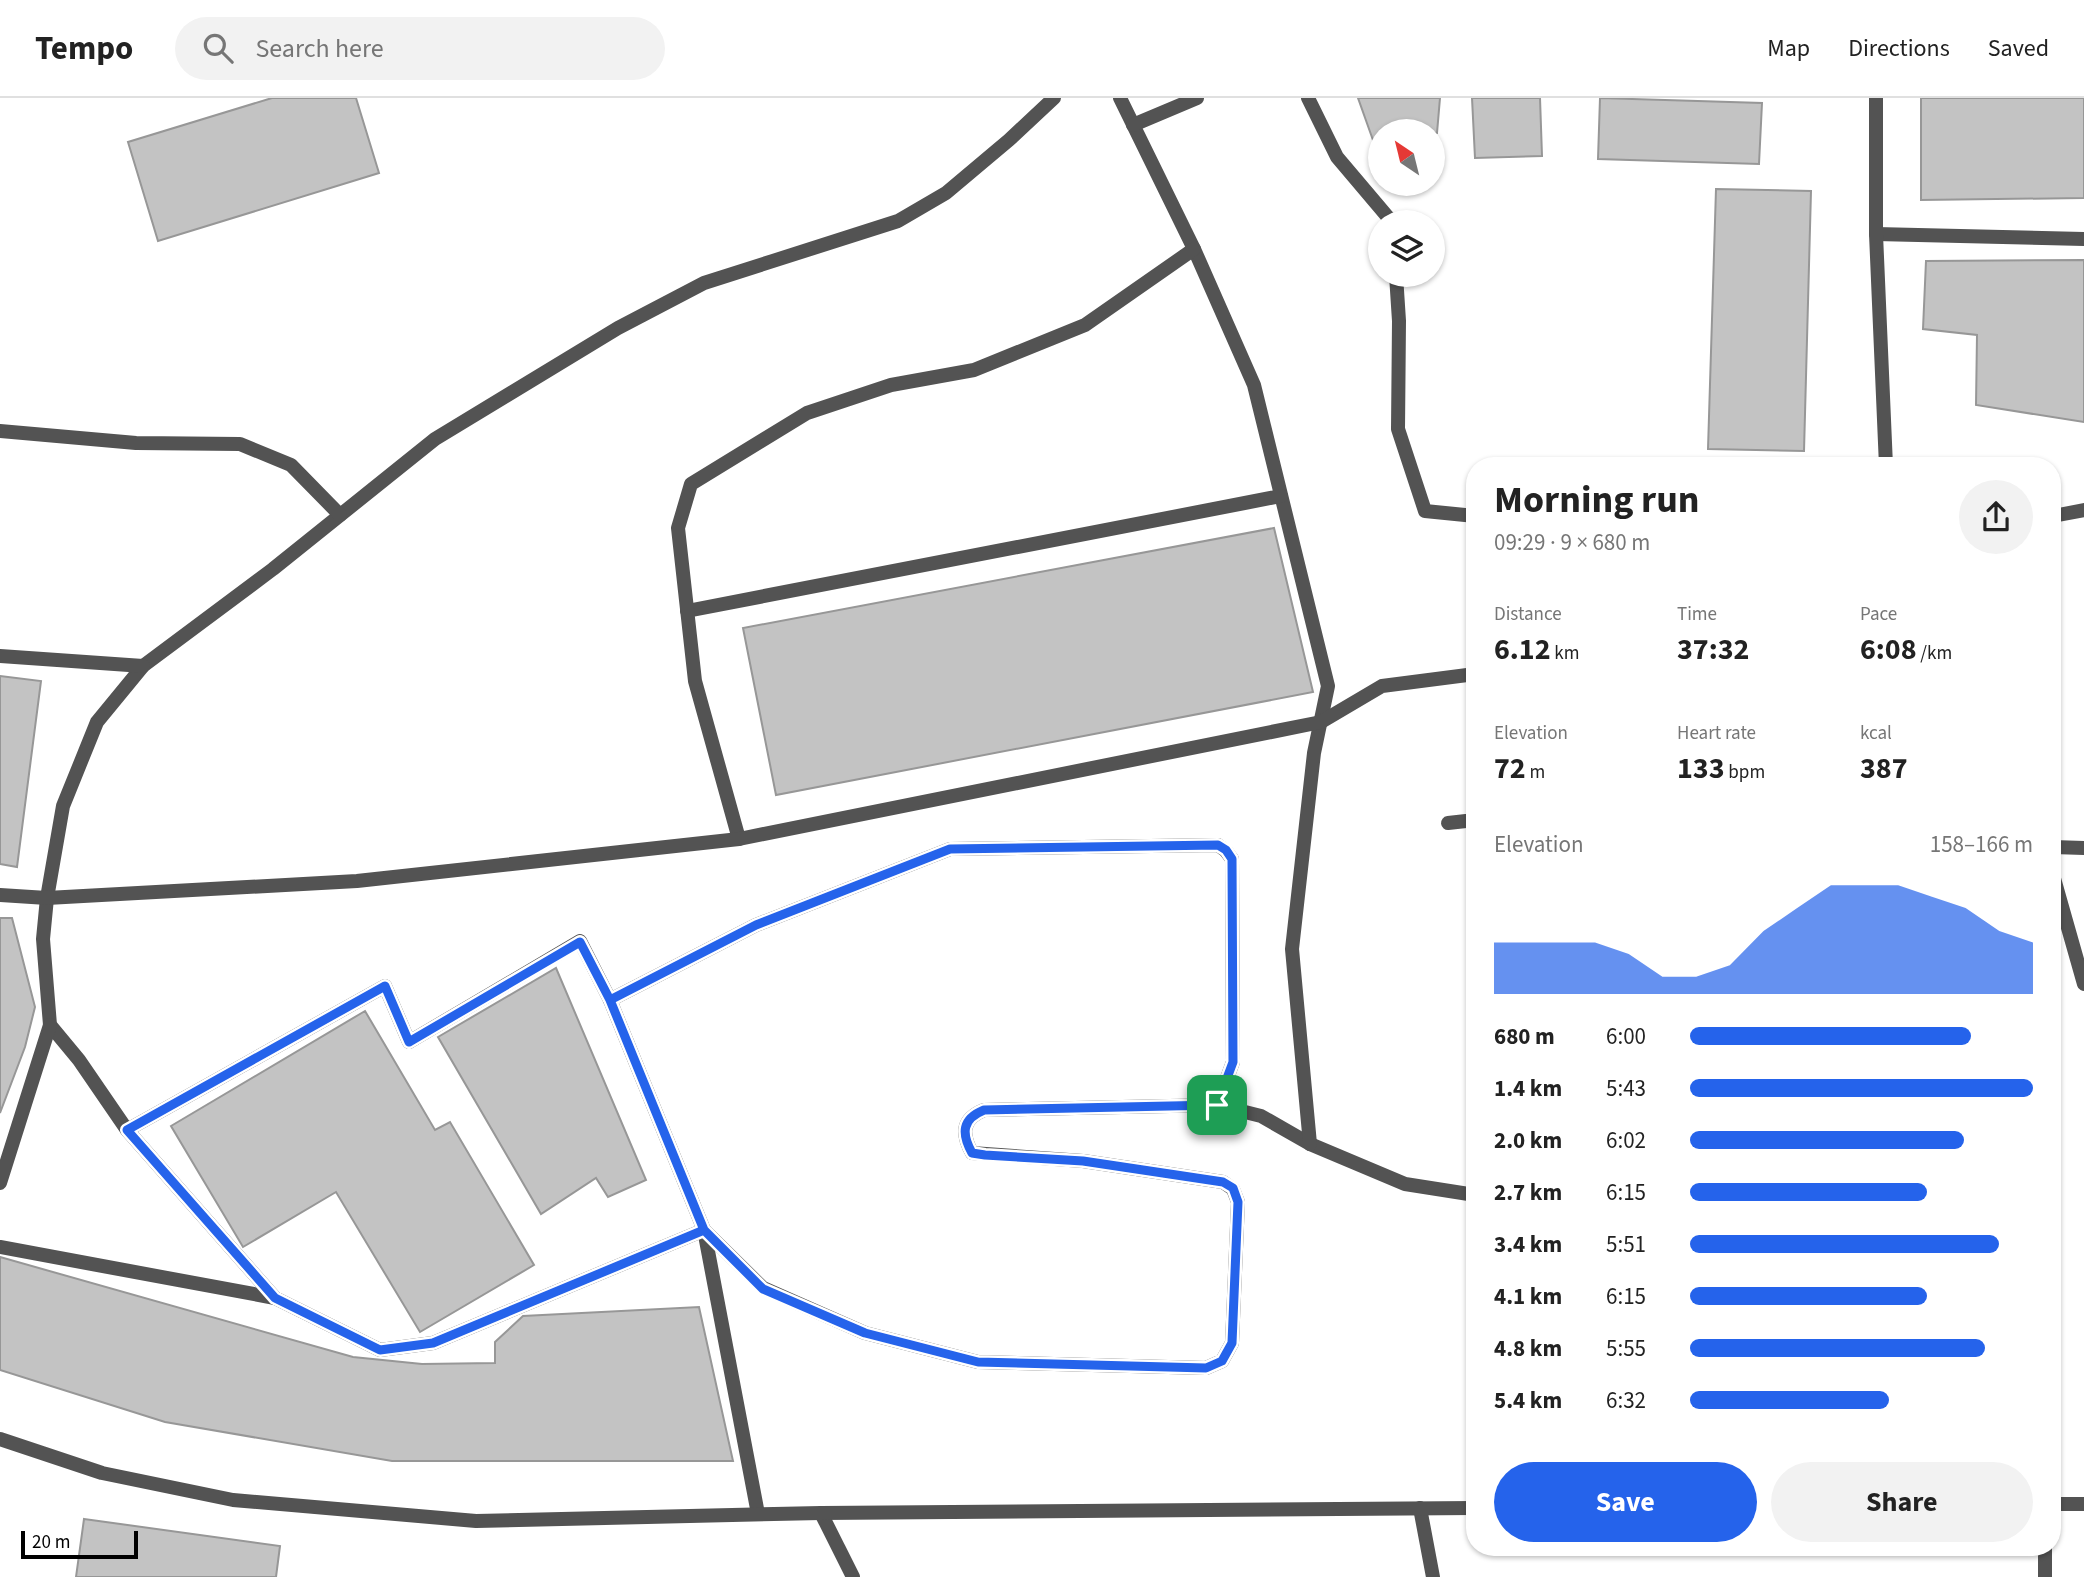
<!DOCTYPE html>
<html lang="en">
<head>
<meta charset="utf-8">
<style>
  body { margin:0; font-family:"Source Sans 3",sans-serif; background:#f2f2f2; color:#222; height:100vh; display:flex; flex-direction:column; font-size:26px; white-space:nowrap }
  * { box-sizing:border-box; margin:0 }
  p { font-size:23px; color:#767676 }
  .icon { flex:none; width:38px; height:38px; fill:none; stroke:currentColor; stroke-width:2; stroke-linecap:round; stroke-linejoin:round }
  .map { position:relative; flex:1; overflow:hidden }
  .drawer { position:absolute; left:1466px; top:359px; width:595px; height:1099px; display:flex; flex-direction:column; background:#fff; border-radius:28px; box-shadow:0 2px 5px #0004 }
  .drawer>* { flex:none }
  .needle { width:46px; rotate:325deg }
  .buttons { position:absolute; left:1368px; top:21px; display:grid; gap:14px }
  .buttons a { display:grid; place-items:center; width:77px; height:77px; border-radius:50%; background:#fff; box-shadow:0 2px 5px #0004; font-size:35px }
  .scale { position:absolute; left:21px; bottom:18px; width:117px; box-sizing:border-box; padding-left:7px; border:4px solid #000; border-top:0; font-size:19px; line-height:24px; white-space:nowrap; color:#000; -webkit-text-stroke:5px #fff; paint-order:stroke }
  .pin { position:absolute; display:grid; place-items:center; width:60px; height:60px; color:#fff; margin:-30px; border-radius:14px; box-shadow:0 4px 10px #0006 }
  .round { display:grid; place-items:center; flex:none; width:74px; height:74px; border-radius:37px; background:#f2f2f2 }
  .head { display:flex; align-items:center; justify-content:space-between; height:119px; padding:0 28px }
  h1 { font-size:38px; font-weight:700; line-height:52px }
  .stats { display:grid; grid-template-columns:repeat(3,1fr); gap:10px; height:119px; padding:7px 28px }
  .stats div { display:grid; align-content:center }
  .stats b { font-size:30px; font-weight:700 }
  .stats small { font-size:19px; font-weight:400 }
  .stats p { font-size:19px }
  .chart { height:196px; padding:14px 28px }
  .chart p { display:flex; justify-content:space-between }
  .chart svg { width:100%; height:126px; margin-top:7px; fill:#2563eb; opacity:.7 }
  .button { display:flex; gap:14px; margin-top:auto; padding:14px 28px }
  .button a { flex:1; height:80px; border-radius:42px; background:#2563eb; color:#fff; font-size:28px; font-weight:700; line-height:80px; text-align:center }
  .button a+a { background:#f2f2f2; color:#222 }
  ul { padding:0 28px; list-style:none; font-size:23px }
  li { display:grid; grid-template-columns:112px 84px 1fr; align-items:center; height:52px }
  li i { height:18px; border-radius:9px; background:#2563eb }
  header { display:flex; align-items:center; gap:42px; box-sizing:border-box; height:98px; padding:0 35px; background:#fff; border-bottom:2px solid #e0e0e0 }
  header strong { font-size:33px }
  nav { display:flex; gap:38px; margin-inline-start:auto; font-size:24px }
  .search { width:490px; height:63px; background:#f2f2f2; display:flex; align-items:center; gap:18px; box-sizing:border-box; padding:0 24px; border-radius:38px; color:#767676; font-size:26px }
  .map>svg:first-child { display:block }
</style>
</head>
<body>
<header>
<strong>Tempo</strong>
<div class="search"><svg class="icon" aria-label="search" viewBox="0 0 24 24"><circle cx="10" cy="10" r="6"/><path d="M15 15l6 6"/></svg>Search here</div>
<nav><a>Map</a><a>Directions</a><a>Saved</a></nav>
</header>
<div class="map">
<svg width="2084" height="1479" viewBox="0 0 2084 1479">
  <rect width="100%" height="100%" fill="#fff"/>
  <g fill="#c3c3c3" stroke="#979797" stroke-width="2">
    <path d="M272,0h84l23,75 -221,68 -30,-99z"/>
    <path d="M1358,0h82l-3,35 -56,-2v11l-7,1z"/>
    <path d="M1472,0h68l2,58 -67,2z"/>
    <path d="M1600,0l162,5 -3,61 -161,-5z"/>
    <path d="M1921,0h163v100l-163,2z"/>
    <path d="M1716,91l95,2 -7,260 -96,-2z"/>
    <path d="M2084,162v162l-108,-17 1,-70 -54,-6 3,-68z"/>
    <path d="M1274,430l39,164 -537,103 -33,-167z"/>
    <path d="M0,578l41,5 -24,186 -17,-3z"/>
    <path d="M0,820h12l23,89 -10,40 -25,66z"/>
    <path d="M556,870l90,212 -38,17 -12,-19 -55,36 -103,-177z"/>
    <path d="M365,913l70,119 15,-8 84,143 -114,67 -84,-140 -93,55 -72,-121z"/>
    <path d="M0,1159l353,100 69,7 73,-1v-21l28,-26 176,-9 34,154h-341l-227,-39 -165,-52z"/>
    <path d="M84,1421l196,27 -4,31h-200z"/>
  </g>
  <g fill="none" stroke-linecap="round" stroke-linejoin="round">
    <g stroke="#535353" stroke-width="14">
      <path d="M1054,0l-45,42 -63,53 -48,28 -194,62 -86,45 -183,111 -162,130 -130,97 -46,56 -34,84 -16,92 -4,41 7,86 29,35 48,70 148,168 105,52 53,-7 271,-113 59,58 102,45 113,29 228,6 16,-7 10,-18 6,-141 -5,-13 -10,-7 -140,-21 -111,-8c-11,-20 -10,-34 12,-43l233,-5 44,11 49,28 95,40 70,11"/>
      <path d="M1120,0l74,151 60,136 74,301 -14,67 -22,196 18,195"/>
      <path d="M1308,0l29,59 55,65"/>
      <path d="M1133,27l64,-27"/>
      <path d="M1876,136l208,5"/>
      <path d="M1396,177l3,46 -1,108 27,82 50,5"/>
      <path d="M0,333l136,12 104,1 51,21 49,50"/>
      <path d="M2053,418l31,-6"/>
      <path d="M687,513l594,-115"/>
      <path d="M0,558l143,10"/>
      <path d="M1448,725l27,-3"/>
      <path d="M739,741l-44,-158 -17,-153 13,-44 116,-71 84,-28 83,-15 111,-45 109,-76"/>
      <path d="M2053,749l31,1"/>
      <path d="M2053,777l31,109"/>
      <path d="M0,797l47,3 310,-17 382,-42 582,-117 61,-36 93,-12"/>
      <path d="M610,902l146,-75 194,-76 268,-4 8,6 6,8 1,203 -16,43"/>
      <path d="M127,1032l258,-144 24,56 171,-101 30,59 94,230 54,284"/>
      <path d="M0,1085l50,-158"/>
      <path d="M0,1149l275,51"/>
      <path d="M1420,1410l13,69"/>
      <path d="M821,1415l32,64"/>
    </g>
    <g stroke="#535353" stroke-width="14">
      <path d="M1876,0v136l10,232"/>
      <path d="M0,1341l102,34 131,27 243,21 345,-8 654,-5"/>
      <path d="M2053,1406h31"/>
      <path d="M2045,1449v30"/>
    </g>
  </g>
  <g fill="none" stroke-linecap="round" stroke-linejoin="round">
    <defs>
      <path id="route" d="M1217,1007l16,-43 -1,-203 -6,-9 -8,-5 -268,4 -194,76 -146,75 94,230 -271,113 -53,7 -105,-52 -148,-168 258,-144 24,56 171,-100 30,58 94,230 59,59 102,44 113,29 228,6 16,-7 10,-18 6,-141 -5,-14 -10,-6 -140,-21 -98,-6 -13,-2c-11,-20 -10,-34 12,-43l233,-5"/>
    </defs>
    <use href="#route" stroke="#fff" stroke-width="14"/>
    <use href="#route" stroke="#2563eb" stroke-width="9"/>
  </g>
</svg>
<div class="buttons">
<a><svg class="needle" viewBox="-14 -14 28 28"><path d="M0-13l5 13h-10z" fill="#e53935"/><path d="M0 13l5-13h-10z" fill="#767676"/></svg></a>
<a><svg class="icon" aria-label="layers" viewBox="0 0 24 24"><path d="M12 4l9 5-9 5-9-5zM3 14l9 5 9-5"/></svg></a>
</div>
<div class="scale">20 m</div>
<div class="pin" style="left:1217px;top:1007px;background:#1e9e55"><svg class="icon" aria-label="arrive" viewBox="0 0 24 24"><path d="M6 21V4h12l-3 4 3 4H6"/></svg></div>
<section class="drawer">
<div class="head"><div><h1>Morning run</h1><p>09:29 · 9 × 680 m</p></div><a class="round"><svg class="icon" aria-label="share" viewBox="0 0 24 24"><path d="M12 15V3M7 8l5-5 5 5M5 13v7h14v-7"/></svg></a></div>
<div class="stats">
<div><p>Distance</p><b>6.12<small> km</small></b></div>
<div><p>Time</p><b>37:32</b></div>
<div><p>Pace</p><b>6:08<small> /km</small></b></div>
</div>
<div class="stats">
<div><p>Elevation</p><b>72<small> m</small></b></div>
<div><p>Heart rate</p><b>133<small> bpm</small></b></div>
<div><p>kcal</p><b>387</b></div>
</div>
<div class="chart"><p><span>Elevation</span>158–166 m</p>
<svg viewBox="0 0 160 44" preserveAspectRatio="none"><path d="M0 44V26L10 26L20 26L30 26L40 30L50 38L60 38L70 34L80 22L90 14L100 6L110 6L120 6L130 10L140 14L150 22L160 26V44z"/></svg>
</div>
<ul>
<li><b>680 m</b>6:00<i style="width:82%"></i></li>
<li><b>1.4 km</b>5:43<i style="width:100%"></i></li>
<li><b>2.0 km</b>6:02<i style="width:80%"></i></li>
<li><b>2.7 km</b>6:15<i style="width:69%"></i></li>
<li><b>3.4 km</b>5:51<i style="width:90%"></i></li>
<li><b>4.1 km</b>6:15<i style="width:69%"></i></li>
<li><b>4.8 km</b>5:55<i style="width:86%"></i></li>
<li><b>5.4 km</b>6:32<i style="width:58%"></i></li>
</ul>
<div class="button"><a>Save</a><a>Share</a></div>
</section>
</div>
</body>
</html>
